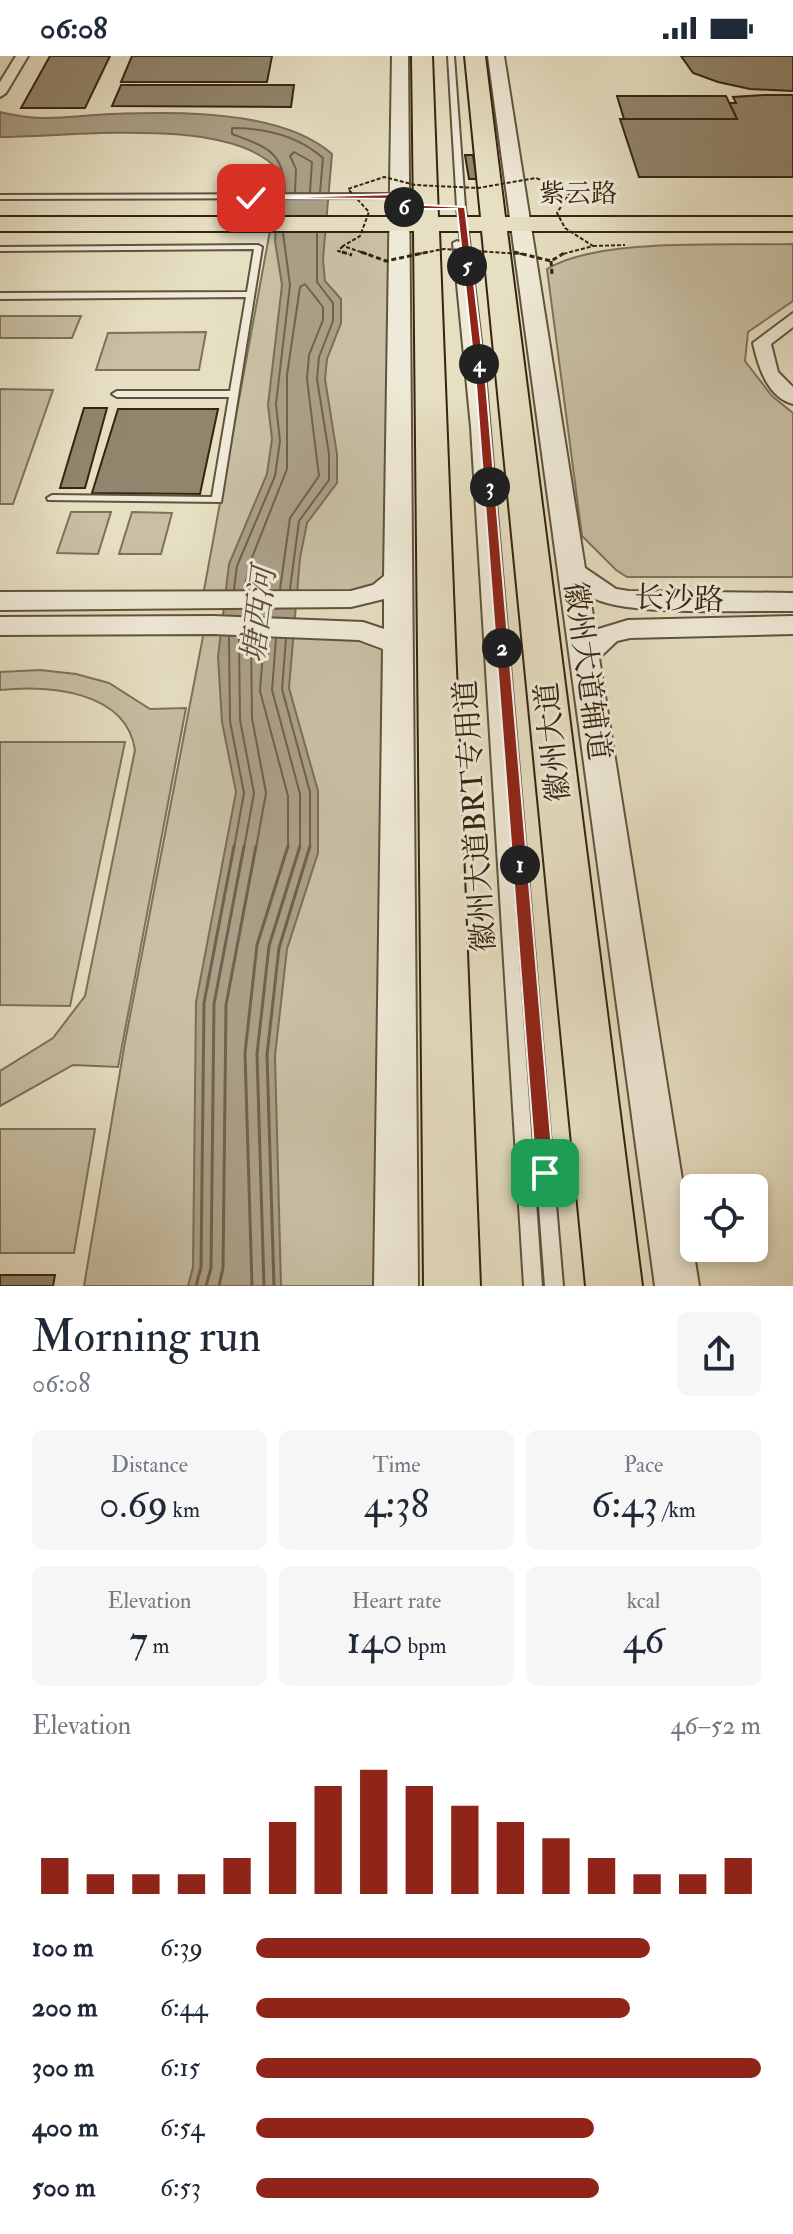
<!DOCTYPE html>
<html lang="en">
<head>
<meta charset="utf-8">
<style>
  body { margin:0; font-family:"IM FELL Double Pica","Noto Serif SC",serif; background:#f6f6f7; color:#1f2937; height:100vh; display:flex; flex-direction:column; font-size:30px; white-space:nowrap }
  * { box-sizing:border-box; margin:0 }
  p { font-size:26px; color:#747a83 }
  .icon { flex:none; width:44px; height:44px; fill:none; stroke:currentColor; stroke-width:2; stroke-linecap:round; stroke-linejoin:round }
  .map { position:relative; height:1230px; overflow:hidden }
  .drawer { display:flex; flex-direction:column; background:#fff; flex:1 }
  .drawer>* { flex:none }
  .controls { position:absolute; left:680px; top:1118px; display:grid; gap:16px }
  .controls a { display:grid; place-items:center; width:88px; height:88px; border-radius:12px; background:#fff; box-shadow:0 4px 12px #0003; font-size:40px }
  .pin { position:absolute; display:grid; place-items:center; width:68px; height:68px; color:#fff; margin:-34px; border-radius:16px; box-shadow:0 4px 12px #0006 }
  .km { position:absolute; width:40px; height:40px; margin:-20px; border-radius:50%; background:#222; color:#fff; font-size:22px; line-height:40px; text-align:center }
  .round { display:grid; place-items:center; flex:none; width:84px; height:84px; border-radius:12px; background:#f6f6f7 }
  .overview { display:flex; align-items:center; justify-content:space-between; height:136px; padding:0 32px }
  h1 { font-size:44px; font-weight:600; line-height:60px }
  .figures { display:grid; grid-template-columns:repeat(3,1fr); gap:12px; height:136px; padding:8px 32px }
  .figures div { display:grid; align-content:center; border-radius:12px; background:#f6f6f7; text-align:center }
  .figures b { font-size:40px; font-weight:600 }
  .figures small { font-size:22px; font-weight:400 }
  .figures p { font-size:22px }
  .chart { height:224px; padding:16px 32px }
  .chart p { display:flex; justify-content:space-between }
  .chart svg { width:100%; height:144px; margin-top:8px; stroke:#8f2418; stroke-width:6 }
  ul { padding:0 32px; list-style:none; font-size:26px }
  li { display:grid; grid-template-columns:128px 96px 1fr; align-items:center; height:60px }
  li i { height:20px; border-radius:10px; background:#8f2418 }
  .status { display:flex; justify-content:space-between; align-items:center; height:56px; padding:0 40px; background:#fff; direction:ltr }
  .status svg { height:22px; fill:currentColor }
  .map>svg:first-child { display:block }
</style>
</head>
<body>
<div class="status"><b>06:08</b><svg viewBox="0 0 49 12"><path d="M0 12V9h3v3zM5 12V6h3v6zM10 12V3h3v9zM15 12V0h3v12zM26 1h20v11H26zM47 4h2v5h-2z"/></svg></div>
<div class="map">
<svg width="793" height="1230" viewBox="0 0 793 1230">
  <rect width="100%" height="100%" fill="#e6dfc2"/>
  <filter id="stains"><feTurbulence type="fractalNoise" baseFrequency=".0025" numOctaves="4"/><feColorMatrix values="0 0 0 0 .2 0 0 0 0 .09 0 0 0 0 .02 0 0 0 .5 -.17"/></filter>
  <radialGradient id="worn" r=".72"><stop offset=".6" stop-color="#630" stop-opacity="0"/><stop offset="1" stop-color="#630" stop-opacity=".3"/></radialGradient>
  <g fill="#c8bfa4" stroke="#7e725a" stroke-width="2">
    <path d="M271,169h129l-1,353 -16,13 -181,10z"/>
    <path d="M793,188v57l-45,31 -3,29 27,35 21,17v164h-166l-11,-7 -34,-34 -35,-267c52,-32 182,-23 246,-25z"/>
    <path d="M0,260h81l-9,22h-72z"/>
    <path d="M206,276l-7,38h-103l12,-37z"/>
    <path d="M0,333l53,1 -40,114h-13z"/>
    <path d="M71,456h40l-13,42 -41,-1z"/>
    <path d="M132,456l40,1 -11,41h-42z"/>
    <path d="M205,570l193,18 -2,642h-312l41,-244z"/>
    <path d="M40,614l36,4 33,9 41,26 36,-1 -68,359 -45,-2 -73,41v-35l53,-33 32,-42 50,-246c-9,-60 -88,-65 -135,-60v-18z"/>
    <path d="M0,686h125l-55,264 -70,-1z"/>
    <path d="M0,1073h95l-21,124h-74z"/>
  </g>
  <path fill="#aa9f86" stroke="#7b6e57" stroke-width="2" d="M0,56c43,11 69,4 111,2 65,-2 170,-5 221,40l-9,105 2,22 16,18v24l-14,36 -2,20 12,75v29l-30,40 -7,35 -11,130 29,103v62l-31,96 -12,107 6,230h-93l5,-19 3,-265 40,-210 -14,-70 -4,-65 11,-93 38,-90 5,-35 -4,-34 14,-120 -7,-44 3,-71c-48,-55 -207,-33 -278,-33z"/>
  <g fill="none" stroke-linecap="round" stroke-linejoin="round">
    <g stroke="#70624c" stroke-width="2">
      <path d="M285,136c-1,-41 -19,-45 -53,-58v-6c33,0 66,8 91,30l-3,34"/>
      <path d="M295,136l1,-23 -6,-13 4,-4 18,10 -2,30"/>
      <path d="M234,533l3,-23 38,-90 5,-35 -4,-37 14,-119 -7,-52"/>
      <path d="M244,533l7,-29 36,-91v-94l13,-88 5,-3 18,23v13l-14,35 -2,24 12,97 -29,42 -10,71"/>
      <path d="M290,533l9,-68 30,-41v-26l-12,-75 2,-22 14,-36v-18l-16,-21v-49"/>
      <path d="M229,581l1,84 14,72 -10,55"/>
      <path d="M239,581l1,83 14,73 -10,55"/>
      <path d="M251,582l1,80 14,75 -10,55"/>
      <path d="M264,582l-4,53 28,105v52"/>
      <path d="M276,583l-4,51 28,104v54"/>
      <path d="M286,583l-4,50 28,103v56"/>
    </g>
    <g stroke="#70624c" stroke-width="3">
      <path d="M196,1230l5,-19 3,-264 30,-157"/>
      <path d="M206,1230l5,-18 3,-264 30,-158"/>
      <path d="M219,1230l4,-18 3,-263 30,-159"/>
      <path d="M252,1230l-7,-233 12,-108 31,-99"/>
      <path d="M264,1230l-7,-232 12,-108 31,-100"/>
      <path d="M274,1230l-7,-231 12,-107 31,-102"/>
    </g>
  </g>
  <g fill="#91856d" stroke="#352411" stroke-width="2">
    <path d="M50,0h60l-25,52h-64z"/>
    <path d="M132,0h140l-5,26h-146z"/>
    <path d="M681,0h112v35l-43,-2 -32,-7 -25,-9z"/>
    <path d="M121,29h173l-3,22 -179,-1z"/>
    <path d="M765,39h28v82h-154l-19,-58h117l-8,-16h7l-3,-6z"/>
    <path d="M617,40h109l11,23h-113z"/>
    <path d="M465,99h8l4,24h-8z"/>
    <path d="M84,352h23l-22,80h-25z"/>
    <path d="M118,353h100l-18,85 -108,-1z"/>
    <path d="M0,1219h55l-2,11h-53z"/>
  </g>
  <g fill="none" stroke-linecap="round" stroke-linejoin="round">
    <defs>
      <g id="service">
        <path d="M448,0h6l11,151 21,177 77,902h-18l-47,-622 44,622h-18l-53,-859 -18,-184 4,-2 4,2 16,146 -20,-182z"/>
        <path d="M403,138l1,2 -4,2 -400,1v-4z"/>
        <path d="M258,189l4,2 -41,255 -173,-2 -1,-2 5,-3 160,2 17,-100h-112l-5,-3 5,-3h113l16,-94 -246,2v-6l247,-1 7,-43 -254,2v-4z"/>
      </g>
      <g id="minor">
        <path d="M16,0h12l-22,37 -6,4v-15z"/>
        <path d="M793,257v14l-22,17 7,28 15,15v17c-26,-7 -35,-38 -40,-61z"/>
      </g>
      <g id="tertiary">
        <path d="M392,0h16l10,1230h-44l9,-637 -24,-9 -146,-6 -213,1v-18l213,-1 150,6 21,7v-30l-33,8 -351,3v-18l351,-1 22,-6 11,-9z"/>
        <path d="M488,0h16l81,512 31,21 13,2 164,2v18c-43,-1 -173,6 -203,-15l5,34 33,-10 165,-4v18l-163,4 -13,3 -18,17 100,628h-44z"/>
      </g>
      <path id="primary" d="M412,0h20l6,161h43l-16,-161h20l20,161h288v14h-286l135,1055h-56l-104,-1055h-43l41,1055h-56l-10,-1055h-414v-14h414z"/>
    </defs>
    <use href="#service" stroke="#61533d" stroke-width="4"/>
    <use href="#minor" stroke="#61533d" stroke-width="4"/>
    <use href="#tertiary" stroke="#61533d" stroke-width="4"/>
    <use href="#primary" stroke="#352411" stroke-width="4"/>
    <g stroke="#352411" stroke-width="2" stroke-dasharray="4 2" stroke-linecap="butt">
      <path d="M570,136l34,-1"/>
      <path d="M343,190l-5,5 11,3"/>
      <path d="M593,190l32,-1"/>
    </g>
    <g stroke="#352411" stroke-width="3" stroke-dasharray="5 3" stroke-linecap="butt">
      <path d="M342,196l10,3"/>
      <path d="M551,205l1,13"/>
    </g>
    <use href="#service" fill="#efead7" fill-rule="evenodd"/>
    <use href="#minor" fill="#efead7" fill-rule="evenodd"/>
    <use href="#tertiary" fill="#efead7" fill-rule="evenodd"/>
    <use href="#primary" fill="#e6dfc2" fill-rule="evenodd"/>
    <g stroke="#352411" stroke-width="2" stroke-dasharray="4 2" stroke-linecap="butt">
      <path d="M367,198l-24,-8 17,-10 9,-24 -21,-23 36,-12 31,8 63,3 58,-10 34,14 -13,21 8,15 28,18 -30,8"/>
      <path d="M418,198l26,-5 79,5"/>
    </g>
    <g stroke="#352411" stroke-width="3" stroke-dasharray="5 3" stroke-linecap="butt">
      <path d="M361,196l25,9 42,-9"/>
      <path d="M514,196l37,9 15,-9"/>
    </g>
  </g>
  <path fill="#8f2418" stroke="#fff" stroke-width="2" d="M400,138l4,2v8l61,3 21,177 68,789 -9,8 -9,-8 -60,-789 -19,-175h-57l-4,-2v-8l-149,-1z"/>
  <g text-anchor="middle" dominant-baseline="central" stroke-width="6" stroke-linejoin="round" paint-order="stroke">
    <g font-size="26" fill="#352411" stroke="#efead7">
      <text x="578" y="138">紫云路</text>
    </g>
    <g font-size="30" fill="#352411" stroke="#efead7">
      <text transform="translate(679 543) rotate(2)">长沙路</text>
      <text transform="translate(587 615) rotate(82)">徽州大道辅道</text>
      <text transform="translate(553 686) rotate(-96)">徽州大道</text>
      <text transform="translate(475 760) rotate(-94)">徽州大道BRT专用道</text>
    </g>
    <g font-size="32" font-style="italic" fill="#5e4f3a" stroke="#efead7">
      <text transform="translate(259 559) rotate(-83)">塘西河</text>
    </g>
  </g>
  <rect width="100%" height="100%" filter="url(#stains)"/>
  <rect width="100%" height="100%" fill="url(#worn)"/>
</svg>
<div class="controls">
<a><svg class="icon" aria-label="locate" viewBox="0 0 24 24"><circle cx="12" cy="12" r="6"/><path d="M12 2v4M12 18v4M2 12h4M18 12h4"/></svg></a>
</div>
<div class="pin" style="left:545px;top:1117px;background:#1e9e55"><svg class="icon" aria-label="arrive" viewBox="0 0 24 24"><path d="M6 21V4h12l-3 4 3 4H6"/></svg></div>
<div class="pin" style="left:251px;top:142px;background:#d93025"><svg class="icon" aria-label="check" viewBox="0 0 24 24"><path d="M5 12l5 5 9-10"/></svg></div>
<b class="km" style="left:520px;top:809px">1</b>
<b class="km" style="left:502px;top:592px">2</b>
<b class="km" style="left:490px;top:431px">3</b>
<b class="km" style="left:479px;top:308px">4</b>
<b class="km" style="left:467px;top:210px">5</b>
<b class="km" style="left:404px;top:151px">6</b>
</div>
<section class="drawer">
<div class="overview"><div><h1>Morning run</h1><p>06:08</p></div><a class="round"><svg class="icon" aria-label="share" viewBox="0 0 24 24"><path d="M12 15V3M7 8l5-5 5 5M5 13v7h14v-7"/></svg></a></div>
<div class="figures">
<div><p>Distance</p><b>0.69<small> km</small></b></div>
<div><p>Time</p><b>4:38</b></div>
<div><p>Pace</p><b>6:43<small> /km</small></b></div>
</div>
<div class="figures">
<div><p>Elevation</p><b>7<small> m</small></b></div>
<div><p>Heart rate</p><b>140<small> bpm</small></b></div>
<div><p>kcal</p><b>46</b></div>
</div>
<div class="chart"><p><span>Elevation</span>46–52 m</p>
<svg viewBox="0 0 160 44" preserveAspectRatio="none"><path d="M5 44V33M15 44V38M25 44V38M35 44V38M45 44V33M55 44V22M65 44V11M75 44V6M85 44V11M95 44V17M105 44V22M115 44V27M125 44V33M135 44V38M145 44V38M155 44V33"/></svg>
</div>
<ul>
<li><b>100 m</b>6:39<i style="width:78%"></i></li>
<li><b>200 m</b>6:44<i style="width:74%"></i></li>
<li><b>300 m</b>6:15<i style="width:100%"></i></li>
<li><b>400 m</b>6:54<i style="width:67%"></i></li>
<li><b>500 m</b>6:53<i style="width:68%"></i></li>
</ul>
</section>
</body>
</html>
